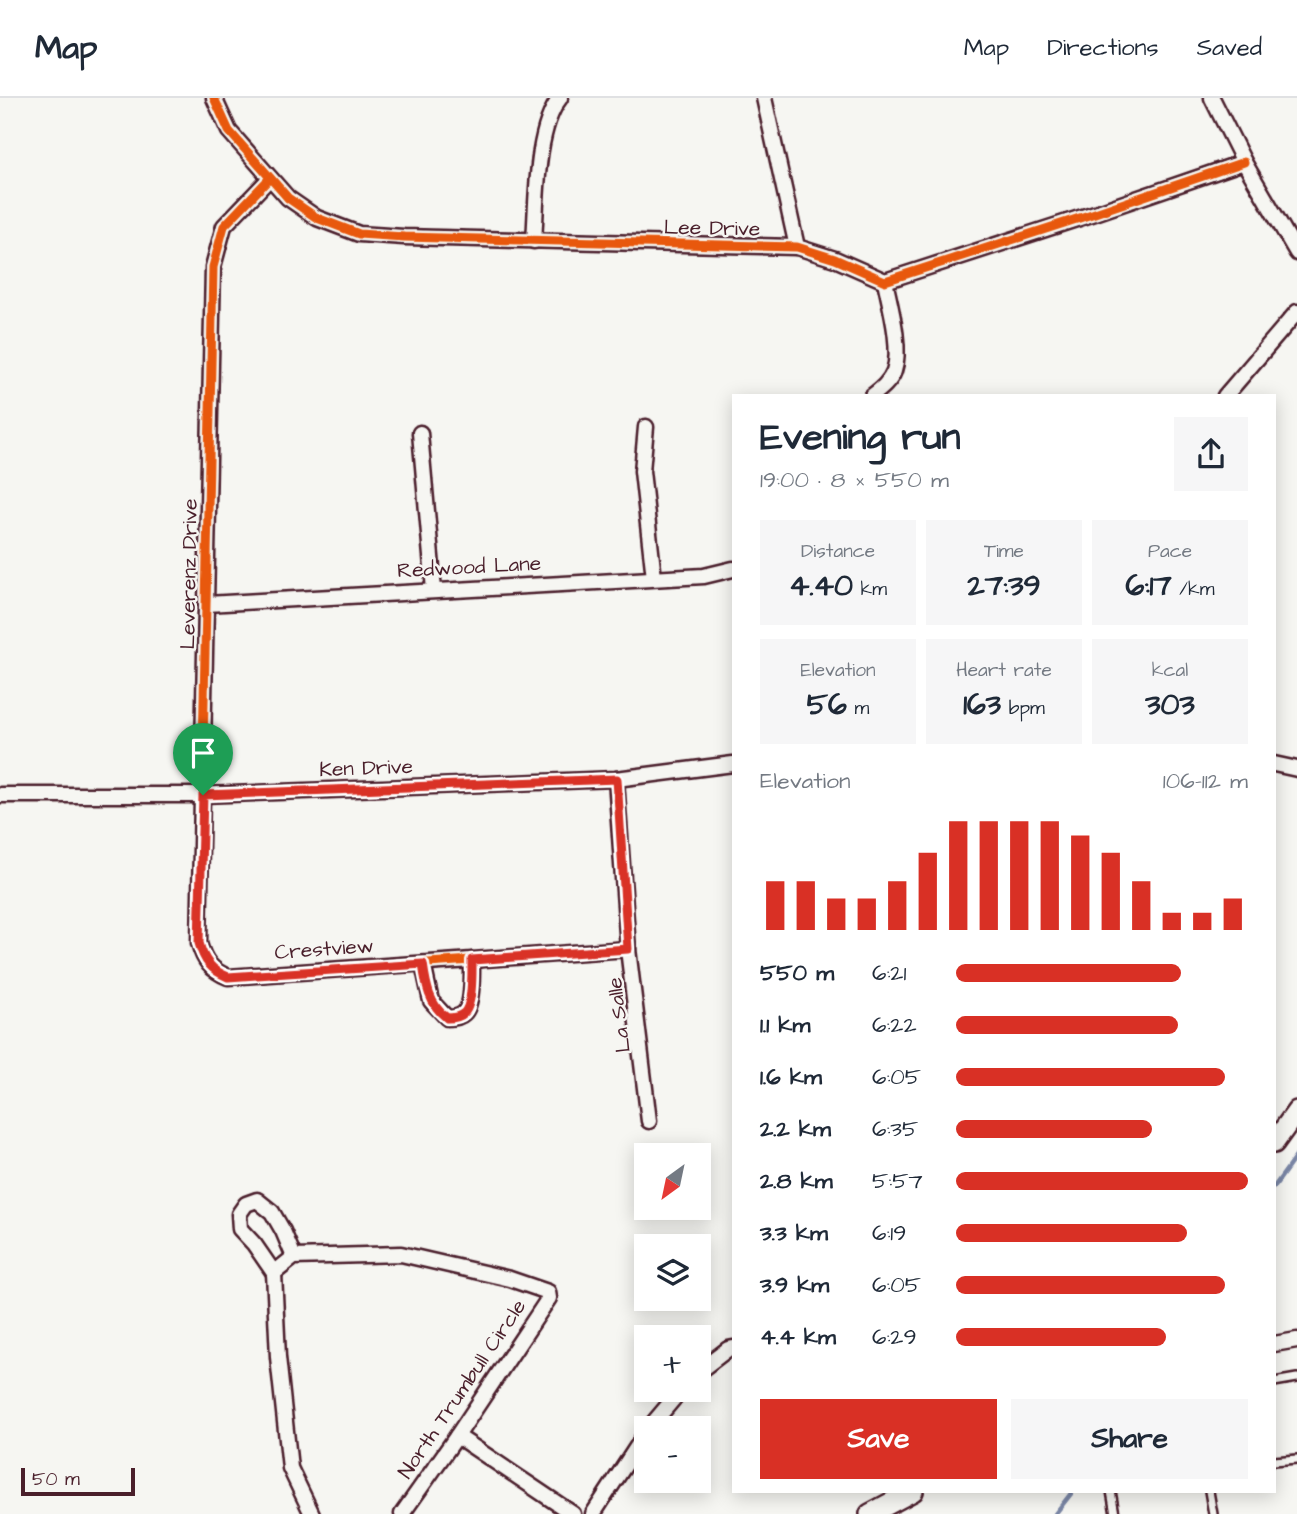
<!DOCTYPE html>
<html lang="en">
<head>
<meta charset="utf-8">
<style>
  body { margin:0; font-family:"Architects Daughter",sans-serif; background:#f6f6f7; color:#1f2937; height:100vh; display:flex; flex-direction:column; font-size:26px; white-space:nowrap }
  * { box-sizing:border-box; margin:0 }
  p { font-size:23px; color:#747a83 }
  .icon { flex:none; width:38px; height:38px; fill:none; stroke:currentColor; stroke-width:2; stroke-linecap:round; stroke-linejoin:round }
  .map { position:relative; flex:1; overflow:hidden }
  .sheet { position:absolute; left:732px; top:296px; width:544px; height:1099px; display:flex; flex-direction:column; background:#fff; border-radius:0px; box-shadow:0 4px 18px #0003 }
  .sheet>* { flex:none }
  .needle { width:46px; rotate:213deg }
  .tools { position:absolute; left:634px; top:1045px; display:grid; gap:14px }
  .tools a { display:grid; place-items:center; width:77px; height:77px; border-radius:0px; background:#fff; box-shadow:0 4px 18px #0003; font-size:35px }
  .scale { position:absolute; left:21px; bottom:18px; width:114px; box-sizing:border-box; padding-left:7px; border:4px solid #4a1f2b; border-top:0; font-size:19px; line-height:24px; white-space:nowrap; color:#4a1f2b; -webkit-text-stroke:5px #f6f6f2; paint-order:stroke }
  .pin { position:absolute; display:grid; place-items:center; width:60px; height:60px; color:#fff; margin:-72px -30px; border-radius:50% 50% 50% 0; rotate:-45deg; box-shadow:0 0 7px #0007 }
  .pin .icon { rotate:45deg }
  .round { display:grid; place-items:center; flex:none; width:74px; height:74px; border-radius:0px; background:#f6f6f7 }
  .headline { display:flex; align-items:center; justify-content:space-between; height:119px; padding:0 28px }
  h1 { font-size:38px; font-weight:800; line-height:52px }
  .metrics { display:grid; grid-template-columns:repeat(3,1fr); gap:10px; height:119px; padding:7px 28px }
  .metrics div { display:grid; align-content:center; border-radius:0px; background:#f6f6f7; text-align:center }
  .metrics b { font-size:30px; font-weight:800 }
  .metrics small { font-size:19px; font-weight:400 }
  .metrics p { font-size:19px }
  .chart { height:196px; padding:14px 28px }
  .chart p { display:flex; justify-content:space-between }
  .chart svg { width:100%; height:126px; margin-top:7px; stroke:#d93025; stroke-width:6 }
  .button { display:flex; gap:14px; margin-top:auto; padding:14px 28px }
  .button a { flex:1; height:80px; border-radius:0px; background:#d93025; color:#fff; font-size:28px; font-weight:800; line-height:80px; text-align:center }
  .button a+a { background:#f6f6f7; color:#1f2937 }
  ul { padding:0 28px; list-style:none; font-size:23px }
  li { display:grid; grid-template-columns:112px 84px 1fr; align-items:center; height:52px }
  li i { height:18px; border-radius:9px; background:#d93025 }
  header { display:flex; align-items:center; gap:42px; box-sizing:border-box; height:98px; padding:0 35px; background:#fff; border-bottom:2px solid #e0e1e3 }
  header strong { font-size:33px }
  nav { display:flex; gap:38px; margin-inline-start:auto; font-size:24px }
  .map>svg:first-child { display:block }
</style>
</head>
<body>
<header>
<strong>Map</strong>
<nav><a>Map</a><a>Directions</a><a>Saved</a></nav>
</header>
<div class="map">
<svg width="1297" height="1416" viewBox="0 0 1297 1416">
  <rect width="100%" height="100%" fill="#f6f6f2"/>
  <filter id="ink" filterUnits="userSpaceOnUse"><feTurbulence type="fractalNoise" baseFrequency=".0143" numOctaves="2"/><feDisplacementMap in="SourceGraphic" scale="14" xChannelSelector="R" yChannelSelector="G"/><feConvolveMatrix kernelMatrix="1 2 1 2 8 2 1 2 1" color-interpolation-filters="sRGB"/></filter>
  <g filter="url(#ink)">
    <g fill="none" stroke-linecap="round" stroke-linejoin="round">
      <g stroke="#7a86a5" stroke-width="4.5">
        <path d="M1274,1089l23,-32"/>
        <path d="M1055,1416l18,-23"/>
      </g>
      <defs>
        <g id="service">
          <path d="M1274,1284l23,-4"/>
          <path d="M1274,1363l23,-2"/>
          <path d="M1111,1393l4,23"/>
          <path d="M1209,1393l4,23"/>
        </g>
        <g id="minor">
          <path d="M214,0l15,33 59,67 29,20 42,16 45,3 393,10 38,12 50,22 210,-68 149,-51"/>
          <path d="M764,0l33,149"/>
          <path d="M1212,0l32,64 53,91"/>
          <path d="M270,80l-46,48 -11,41 -14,676c5,18 12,27 29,34l400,-28"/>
          <path d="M534,143c3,-40 1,-111 26,-143"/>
          <path d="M872,298c9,-7 18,-14 22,-25 8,-23 -4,-66 -9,-90"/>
          <path d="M1225,298l72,-84"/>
          <path d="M646,329l-4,44 12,107"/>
          <path d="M420,335l14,157"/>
          <path d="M207,506l497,-28 29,-7"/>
          <path d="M1274,666l23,5"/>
          <path d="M616,681l12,170 21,172"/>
          <path d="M0,697h203l413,-16 117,-15"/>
          <path d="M423,866l8,37 16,17c5,0 13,-1 17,-5 9,-8 8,-41 8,-53"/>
          <path d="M274,1175l-20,-29 -14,-15 -1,-15 7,-10 11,-4 15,12 11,19 11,26"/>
          <path d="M1274,1246l23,-4"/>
          <path d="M698,1274l30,-23 5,-1"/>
          <path d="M649,1330l32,-38"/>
          <path d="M457,1338l116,78"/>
          <path d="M312,1416l-22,-46 -12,-111 -4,-84 20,-16 107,-3 109,25 38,13 1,6 -92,138 -55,78"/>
          <path d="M593,1416l53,-81"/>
        </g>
        <g id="secondary">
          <path d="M1274,1045l23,-32"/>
          <path d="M870,1416l43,-23"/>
        </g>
      </defs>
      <use href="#service" stroke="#4a1f2b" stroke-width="12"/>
      <use href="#minor" stroke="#4a1f2b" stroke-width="19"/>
      <use href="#secondary" stroke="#4a1f2b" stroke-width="24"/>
      <use href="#service" stroke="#f6f6f2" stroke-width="7"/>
      <use href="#minor" stroke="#f6f6f2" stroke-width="14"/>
      <use href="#secondary" stroke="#f6f6f2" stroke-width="19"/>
      <defs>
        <g id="cycleway">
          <path d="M214,0l15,33 59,67 29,20 42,16 45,3 393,10 38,12 50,22 210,-68 149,-51"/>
          <path d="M270,80l-46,48 -11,41 -14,676c5,18 12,27 29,34l400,-28"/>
        </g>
      </defs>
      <use href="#cycleway" stroke="#f6f6f2" stroke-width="13"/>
      <use href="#cycleway" stroke="#e8590c" stroke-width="9"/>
    </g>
  </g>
  <g fill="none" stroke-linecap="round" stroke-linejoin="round" filter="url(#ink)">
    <defs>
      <path id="route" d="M617,681l11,170 -156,11c0,12 1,45 -8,53 -4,4 -12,5 -17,5 -18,-13 -21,-33 -24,-54l-195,13c-17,-7 -24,-16 -29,-34l4,-148z"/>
    </defs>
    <use href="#route" stroke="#fff" stroke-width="14"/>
    <use href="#route" stroke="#d93025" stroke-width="9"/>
  </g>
  <g text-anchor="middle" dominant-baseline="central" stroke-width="5" stroke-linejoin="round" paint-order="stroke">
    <g font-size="21" fill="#4a1f2b" stroke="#f6f6f2">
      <text transform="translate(712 130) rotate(1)">Lee Drive</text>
      <text transform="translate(469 469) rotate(-3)">Redwood Lane</text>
      <text transform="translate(189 476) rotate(-89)">Leverenz Drive</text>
      <text transform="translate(366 670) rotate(-2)">Ken Drive</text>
      <text transform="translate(324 851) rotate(-4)">Crestview</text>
      <text transform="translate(619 917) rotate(-97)">La Salle</text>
      <text transform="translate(462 1291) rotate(-56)">North Trumbull Circle</text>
    </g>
  </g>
</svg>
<div class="tools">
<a><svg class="needle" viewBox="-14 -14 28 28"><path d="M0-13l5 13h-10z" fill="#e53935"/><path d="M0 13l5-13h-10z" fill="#747a83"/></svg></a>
<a><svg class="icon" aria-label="layers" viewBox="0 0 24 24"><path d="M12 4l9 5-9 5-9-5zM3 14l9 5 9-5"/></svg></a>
<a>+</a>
<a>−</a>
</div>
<div class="scale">50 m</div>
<div class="pin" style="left:203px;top:697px;background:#1e9e55"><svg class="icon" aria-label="arrive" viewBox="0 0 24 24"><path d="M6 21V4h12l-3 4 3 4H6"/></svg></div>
<section class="sheet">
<div class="headline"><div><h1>Evening run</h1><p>19:00 · 8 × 550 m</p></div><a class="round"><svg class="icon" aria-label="share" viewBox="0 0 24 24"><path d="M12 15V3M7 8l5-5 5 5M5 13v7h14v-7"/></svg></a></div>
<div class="metrics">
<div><p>Distance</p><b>4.40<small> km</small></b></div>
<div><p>Time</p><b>27:39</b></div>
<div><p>Pace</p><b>6:17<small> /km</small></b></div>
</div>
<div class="metrics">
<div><p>Elevation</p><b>56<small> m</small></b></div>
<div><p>Heart rate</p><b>163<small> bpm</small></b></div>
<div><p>kcal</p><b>303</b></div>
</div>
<div class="chart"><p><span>Elevation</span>106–112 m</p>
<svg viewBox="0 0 160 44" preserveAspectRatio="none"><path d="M5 44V27M15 44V27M25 44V33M35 44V33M45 44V27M55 44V17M65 44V6M75 44V6M85 44V6M95 44V6M105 44V11M115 44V17M125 44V27M135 44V38M145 44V38M155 44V33"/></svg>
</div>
<ul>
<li><b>550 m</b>6:21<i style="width:77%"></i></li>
<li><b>1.1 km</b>6:22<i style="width:76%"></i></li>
<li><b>1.6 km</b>6:05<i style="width:92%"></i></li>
<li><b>2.2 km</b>6:35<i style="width:67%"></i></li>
<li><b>2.8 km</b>5:57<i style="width:100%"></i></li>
<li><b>3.3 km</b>6:19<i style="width:79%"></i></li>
<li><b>3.9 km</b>6:05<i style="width:92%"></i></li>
<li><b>4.4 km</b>6:29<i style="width:72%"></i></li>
</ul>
<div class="button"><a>Save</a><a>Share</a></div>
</section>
</div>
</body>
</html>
